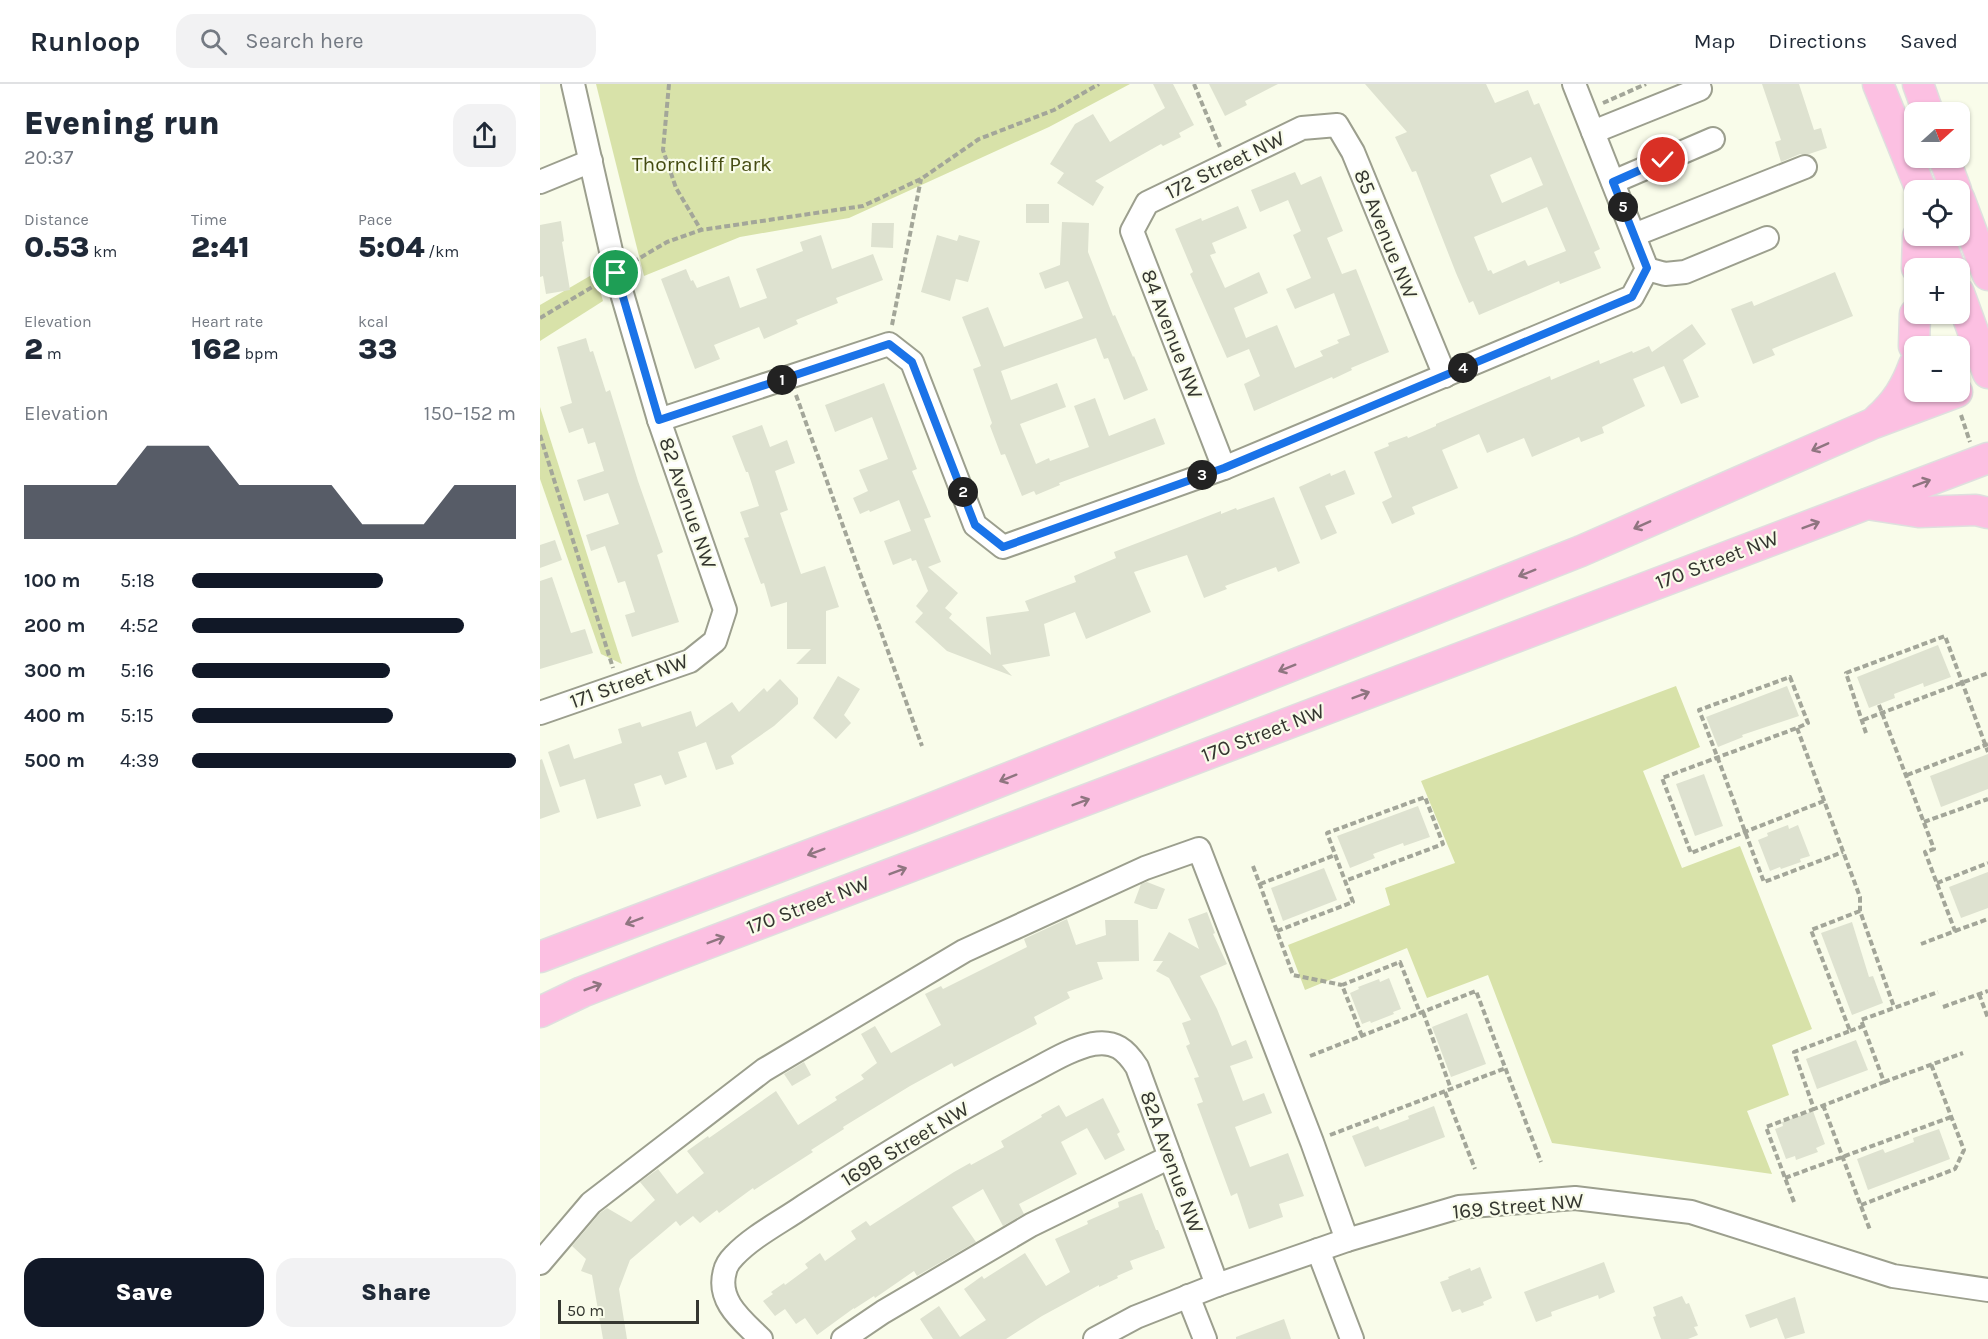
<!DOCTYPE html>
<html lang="en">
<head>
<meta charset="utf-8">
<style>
  body { margin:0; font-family:Karla,sans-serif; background:#f2f2f3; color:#1f2937; height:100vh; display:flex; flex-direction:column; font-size:22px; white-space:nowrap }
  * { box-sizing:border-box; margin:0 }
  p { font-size:20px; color:#747a83 }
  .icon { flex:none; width:33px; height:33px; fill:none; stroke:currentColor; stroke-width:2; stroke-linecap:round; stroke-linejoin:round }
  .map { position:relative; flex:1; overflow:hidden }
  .drawer { display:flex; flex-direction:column; background:#fff; width:540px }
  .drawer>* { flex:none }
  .needle { width:39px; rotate:69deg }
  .fabs { position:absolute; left:1364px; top:18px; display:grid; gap:12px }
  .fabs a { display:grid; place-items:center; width:66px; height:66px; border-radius:12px; background:#fff; box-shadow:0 2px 4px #0004; font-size:30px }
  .scale { position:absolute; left:18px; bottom:15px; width:141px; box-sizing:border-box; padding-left:6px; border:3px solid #353730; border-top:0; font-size:16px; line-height:21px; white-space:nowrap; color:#353730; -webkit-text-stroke:4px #f9fcea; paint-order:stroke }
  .pin { position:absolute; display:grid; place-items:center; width:51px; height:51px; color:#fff; margin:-26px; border:3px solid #fff; border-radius:50%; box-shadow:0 2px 6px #0007 }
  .km { position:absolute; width:30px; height:30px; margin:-15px; border-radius:50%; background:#222; color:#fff; font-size:16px; line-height:30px; text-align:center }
  .round { display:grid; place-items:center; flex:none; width:63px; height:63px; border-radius:18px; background:#f2f2f3 }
  .headline { display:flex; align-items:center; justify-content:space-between; height:102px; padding:0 24px }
  h1 { font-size:33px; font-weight:800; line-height:45px }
  .figures { display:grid; grid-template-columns:repeat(3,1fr); gap:9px; height:102px; padding:6px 24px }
  .figures div { display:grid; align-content:center }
  .figures b { font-size:30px; font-weight:800 }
  .figures small { font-size:16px; font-weight:400 }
  .figures p { font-size:16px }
  .chart { height:168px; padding:12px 24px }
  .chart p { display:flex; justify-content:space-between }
  .chart svg { width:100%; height:108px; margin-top:6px; fill:#111827; opacity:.7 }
  .action { display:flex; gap:12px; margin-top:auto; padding:12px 24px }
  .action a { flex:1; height:69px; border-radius:18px; background:#111827; color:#fff; font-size:24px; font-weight:800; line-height:69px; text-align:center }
  .action a+a { background:#f2f2f3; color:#1f2937 }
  ul { padding:0 24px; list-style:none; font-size:20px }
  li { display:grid; grid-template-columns:96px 72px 1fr; align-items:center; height:45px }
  li i { height:15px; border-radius:8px; background:#111827 }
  header { display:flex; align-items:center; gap:36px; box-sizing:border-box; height:84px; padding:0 30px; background:#fff; border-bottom:2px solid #e0e1e3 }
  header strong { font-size:28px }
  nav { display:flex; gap:33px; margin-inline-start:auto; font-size:21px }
  .search { width:420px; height:54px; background:#f2f2f3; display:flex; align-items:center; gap:15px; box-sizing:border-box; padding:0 21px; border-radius:18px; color:#747a83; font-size:22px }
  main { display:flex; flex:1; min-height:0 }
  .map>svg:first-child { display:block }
</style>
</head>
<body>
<header>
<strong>Runloop</strong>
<div class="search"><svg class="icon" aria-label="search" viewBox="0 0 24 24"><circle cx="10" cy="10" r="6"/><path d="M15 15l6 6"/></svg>Search here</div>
<nav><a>Map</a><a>Directions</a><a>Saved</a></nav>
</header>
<main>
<section class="drawer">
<div class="headline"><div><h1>Evening run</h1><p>20:37</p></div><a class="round"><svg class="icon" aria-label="share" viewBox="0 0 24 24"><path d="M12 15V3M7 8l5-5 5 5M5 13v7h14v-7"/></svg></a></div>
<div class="figures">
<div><p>Distance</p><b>0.53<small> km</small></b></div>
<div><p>Time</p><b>2:41</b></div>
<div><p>Pace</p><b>5:04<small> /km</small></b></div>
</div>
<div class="figures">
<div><p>Elevation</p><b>2<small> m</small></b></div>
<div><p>Heart rate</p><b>162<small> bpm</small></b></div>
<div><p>kcal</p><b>33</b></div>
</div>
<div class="chart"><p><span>Elevation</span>150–152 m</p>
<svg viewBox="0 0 160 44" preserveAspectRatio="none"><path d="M0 44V22L10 22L20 22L30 22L40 6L50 6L60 6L70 22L80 22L90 22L100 22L110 38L120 38L130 38L140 22L150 22L160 22V44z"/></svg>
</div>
<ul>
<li><b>100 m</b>5:18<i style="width:59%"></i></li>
<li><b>200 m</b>4:52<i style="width:84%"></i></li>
<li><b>300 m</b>5:16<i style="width:61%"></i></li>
<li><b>400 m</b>5:15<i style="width:62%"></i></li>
<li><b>500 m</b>4:39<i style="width:100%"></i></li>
</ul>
<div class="action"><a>Save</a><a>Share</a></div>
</section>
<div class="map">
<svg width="1448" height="1255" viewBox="0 0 1448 1255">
  <rect width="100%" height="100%" fill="#f9fcea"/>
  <g fill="#d8e2a9">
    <path d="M56,0h534l-81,43 -200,91 -109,19 -96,39z"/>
    <path d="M55,189l8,28 -63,40v-36z"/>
    <path d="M0,323l82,257 -21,-10 -61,-175z"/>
    <path d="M1136,602l24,61 -57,24 39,97 58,-22 72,183 -40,16 17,50 -42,16 25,63 -220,-31 -64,-168 -61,23 -20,-50 -102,42 -17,-45 102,-40 -5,-17 70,-25 -34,-82z"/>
  </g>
  <g fill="#dee2d0" fill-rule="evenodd">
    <path d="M613,0h20l21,41 -15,8 2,4 -18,9 -2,-2 -66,37 9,6 -11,19 -36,-23 7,-10 -14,-9 25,-40 18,-10 17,28 55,-34z"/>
    <path d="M669,0h69l-33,17 2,4 -22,11z"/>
    <path d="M825,0h121l9,19 33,-13 6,15 5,-2 61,146 -6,3 7,16 -41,16 -1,-3 -80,34 -6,-14 -4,2 -13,-30 -40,-102 -4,1 -17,-35 12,-5zM991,73l12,28 -41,18 -12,-28zM1007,123l19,44 -38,15 -3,-6 -32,14 -2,-4 -3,1 -14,-34z"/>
    <path d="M1222,0h37l15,46 7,-2 6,20 -18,6h-9l-19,8 -6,-20 6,-2z"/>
    <path d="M755,88l6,13 20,-9 22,55 -16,7 15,36 14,-5 33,83 -38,16 1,2 -19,9 -1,-2 -78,34 -10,-27 16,-8 -11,-27 -22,9 -37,-84 3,-2 -18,-43 26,-11 1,3 36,-15 9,22 -35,15 4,10 -6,2 15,33 34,-16 9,21 -34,15 12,30 31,-13 18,43 28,-12 -3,-5 19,-8 -2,-3 13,-5 -16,-42 -39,16 -9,-20 25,-11 -18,-43 8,-4 -13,-31 -28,12 -9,-22z"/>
    <rect x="486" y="120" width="23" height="19"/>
    <path d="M21,137l3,20 -2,1 8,48 -24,4 -3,-18 -3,1v-52z"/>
    <path d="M522,138l27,1 -1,29 25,64 2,-1 18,42 1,-1 14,34 -24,10 -16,-42 -4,1 -8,-21 -95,33 10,29 46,-17 9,24 -46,17 16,40 13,-6 1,3 39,-14 -15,-41 21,-8 14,38 46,-18 10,26 -106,39 1,2 -24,10 -2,-4 -12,5 -17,-42 -4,1 -11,-29 2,-3 -19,-54 8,-3 -19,-49 26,-10 16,40 79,-29 -15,-37 -23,8 -6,-16 21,-8z"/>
    <path d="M332,139h22l-1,25 -22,-1z"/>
    <path d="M281,151l11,34 41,-15 10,26 -47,18 2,5 -42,17 2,4 -34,15 -5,-12 -45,18 6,14 -25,10 -34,-90 25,-10 5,12 2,-1 4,8 32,-12 11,32 27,-10 -11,-29 47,-18 -3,-9z"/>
    <path d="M397,151l20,6 2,-6 21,6 -12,41 -12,-3 -6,22 -29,-9z"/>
    <path d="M1295,188l18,44 -81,33 3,6 -22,9 -22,-55 21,-8 2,5z"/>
    <path d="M1152,240l14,20 -23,16 16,37 -18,7 -17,-38 -31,13 12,27 -43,21 2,6 -23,9 -2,-5 -47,20 -8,-19 -37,15 -8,-19 -37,16 16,38 -46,19 3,7 -23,10 -10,-22 10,-5 -18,-45 15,-6 -1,-3 19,-7 1,2 28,-12v-2l114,-48 1,4 48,-20 1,4 32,-13 1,2 16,-7 3,6z"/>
    <path d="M46,254l4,14 3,-1 13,41 4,-2 28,91 25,71 -6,3 22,67 -47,15 -7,-22 10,-3 -10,-31 -7,2 -13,-37 -14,5 -5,-16 33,-11 -11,-31 -24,8 -7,-21 27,-9 -9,-29 -7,2 -5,-16 -14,5 -9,-26 12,-4 -15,-56z"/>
    <path d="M344,299l33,86 -5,2 19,46 -7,2 17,43 -13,5 30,26 -13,15 7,6 -3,4 42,37 -5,-38 43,-6 -4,-10 51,-19 -2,-6 42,-18 -2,-6 107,-41v3l15,-6 1,2 37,-13 26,66 -22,9 -2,-5 -51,19 2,3 -23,9 -17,-43 -53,17 17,40 -65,27 -11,-27 -31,12 6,32 -48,9 10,11 -65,-25 -32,-29 8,-9 -7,-7 12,-15 -12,-31 -4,1 -1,-3 -18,7 -9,-24 27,-10 -12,-31 -29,12 -1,-2 -9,4 -7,-16 15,-7 -9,-21 29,-11 -16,-42 -37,15 -10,-27z"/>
    <path d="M222,341l8,22 17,-7 8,23 -20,8 13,39 -8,3 21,61 24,-8 14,41 -13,4v53h-30l15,-15h-24v-47l-16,5 -7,-24 -3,1 -17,-46 5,-1 -9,-25 19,-6 -11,-34h-2l-14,-36z"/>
    <path d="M805,386l10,24 -30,12 12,27 -16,7 -22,-53 31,-14 1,3z"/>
    <path d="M15,456l7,20 -22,8v-23z"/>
    <path d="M12,493l19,56 14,-4 8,24 -53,16v-88z"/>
    <path d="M1398,561l13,32 -27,10 -1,-4 -29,11 1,4 -26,10 -12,-31z"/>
    <path d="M298,592l22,13 -16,26 7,8 -15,16 -23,-21z"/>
    <path d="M240,595l18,19v6l-24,22 -43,30 3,8 -18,6 -10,-28 -28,10 9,25 -22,8 -4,-10 -27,9 7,22 -44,13 -12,-40 -25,8 -12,-35 21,-8 5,15 48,-16 -4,-14 22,-7 2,5 49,-16 5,16 36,-25 7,10 25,-24 3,4z"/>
    <path d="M1247,602l12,30 -57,19 1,2 -25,10 -12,-30z"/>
    <path d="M1448,670v35l-47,18 -11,-31z"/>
    <path d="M2,675l18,53 -20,7v-59z"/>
    <path d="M1164,690l19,52 -28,10 -19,-52z"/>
    <path d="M878,722l12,31 -26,9 -1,-3 -30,11 2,4 -25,10 -13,-32z"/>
    <path d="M1248,741l1,4 9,-4 12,31 -10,3 1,3 -20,7 -1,-2 -10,4 -12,-31 10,-4 -1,-3z"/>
    <path d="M784,784l13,32 -54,21 -12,-33z"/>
    <path d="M1448,788v36l-27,10 -12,-31z"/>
    <path d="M607,798l18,7 -8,20h-6l-17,-6 7,-19z"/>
    <path d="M667,828l8,21 -2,1 14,30 -27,12 17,33 15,37 14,-6 7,18 -23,8 13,35 21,-8 8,20 -37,14 15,40 38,-14 16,43 -25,8 4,13 -34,12 -12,-36 -6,3 -34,-92 6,-2 -9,-24 5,-1 -13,-31 4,-2 -8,-21 9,-3 -22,-42 -13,-7 7,-10h-10l16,-29 30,17 -11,-30z"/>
    <path d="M527,835l9,26 30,-10 -1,-15h33l1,41 -42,1 6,17 -36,13 3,6 -36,19 3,7 -83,43 -2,-4 -42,23 -67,41 1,2 -33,21 2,2 -59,38 -1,-2 -34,25 -2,-3 -17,13 -7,-7 -13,10 -4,-5 -46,39 -11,29 8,50h-24l-11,-64 -11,-4 5,-12 -14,-13 28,-33 7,-5 24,14 24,-22 -15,-18 18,-13 19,25 27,-21 -17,-22 21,-15 1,2 67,-47 22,34 39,-25 -2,-3 29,-18 -3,-4 16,-12 -16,-29 14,-8 16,27 50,-28 -16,-31 16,-8 2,3 84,-42 -3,-8z"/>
    <path d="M1312,838l17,55 4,-1 10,27 -31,12 -31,-82z"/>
    <path d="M849,894l12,31 -8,3 1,2 -23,9 -1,-2 -8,3 -12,-31 9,-4 -1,-2 21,-8 1,3z"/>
    <path d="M927,929l19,51 -35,13 -19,-50z"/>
    <path d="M1316,956l12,30 -51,19 -11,-30z"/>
    <path d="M264,978l7,13 -19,11 -8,-12z"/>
    <path d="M563,1014l17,34 -3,2 8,16 -20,10 -18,-32 -26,14 16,32 -58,30 5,10 -21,12 -20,-37 -31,18 24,35 -59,34 -3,-5 -39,27 -1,-2 -20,13v-1l-37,27 -12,-17 -9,6 -11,-15 -10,7 -12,-15 10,-7 -2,-2 13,-9 1,2 23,-17 -3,-4 15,-11 5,8 31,-22 -5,-8 15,-10 4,5 84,-54 16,-9 1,2 33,-18 -3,-6 41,-24 -1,-2 18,-10 7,12z"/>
    <path d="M894,1022l11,31 -80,30 -13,-31 26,-10 2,4 29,-11 -1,-3z"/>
    <path d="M1273,1027l12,33 -9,4 2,4 -22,8 -1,-4 -9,3 -11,-30 8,-3 -1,-4z"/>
    <path d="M1399,1045l11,30 -82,31 -11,-31 26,-10 2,4 29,-11 -1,-4z"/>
    <path d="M602,1109l14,37h2l7,18 -35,13 3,8 -16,7 1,2 -19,9v-2l-57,31 -36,23h-73l-13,-20 19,-13 21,31 26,-17 -22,-31 18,-13 2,3 41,-26 21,33 24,-14 -15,-33 33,-15 -1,-3 32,-14 -1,-5z"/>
    <path d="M1064,1178l11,30 -16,7 -1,-4 -47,17 1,4 -16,6 -12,-30z"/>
    <path d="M940,1183l12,31 -9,4 1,3 -22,8 -2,-4 -8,3 -12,-30 9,-3 -1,-2 22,-9 1,3z"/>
    <path d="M1142,1212l4,8 3,-1 9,23 -4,1 4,8 -10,4h-27l-8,-22 3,-1 -3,-9z"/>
    <path d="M1255,1213l10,36 -20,6 -8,-21 -27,10 -5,-13z"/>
    <path d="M744,1235l7,20h-55v-2z"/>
  </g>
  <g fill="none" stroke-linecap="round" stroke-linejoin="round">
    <defs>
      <g id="minor">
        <path d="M1053,48l107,-43"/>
        <path d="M0,98l51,-21"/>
        <path d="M1073,98l100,-43"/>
        <path d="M1094,151l171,-68"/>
        <path d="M1107,185l18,5 20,-2 82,-34"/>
        <path d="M119,336l230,-76 23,18 63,163 28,22 221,-79 408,-171 15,-28 -73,-185"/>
        <path d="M684,384l-92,-237 15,-28 155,-75 35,-3 16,27 92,224"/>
        <path d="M0,629l150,-52 25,-20 10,-31 -66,-190 -43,-147 -43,-189"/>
        <path d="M778,1166l34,89"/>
        <path d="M0,1179l51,-60 173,-133 200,-119 181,-83 54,-19 113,293 35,98"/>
        <path d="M648,1212l17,43"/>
        <path d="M221,1255c-18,-18 -45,-38 -36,-68 1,-5 5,-11 9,-15 19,-20 47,-34 70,-50 71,-46 143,-91 219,-130 22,-11 46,-27 70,-32 22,-4 33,6 44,23l80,218"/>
        <path d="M303,1255l40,-27 148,-87 139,-68"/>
        <path d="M555,1255l41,-22 81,-32 130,-45 112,-33 116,-9 116,14 202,64 95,14"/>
      </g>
      <g id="major">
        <path d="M1338,0l43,106"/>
        <path d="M1378,0l10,28"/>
        <path d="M1404,74l12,32"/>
        <path d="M1419,114l29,77"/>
        <path d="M1398,152l12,32"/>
        <path d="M1377,184l1,-32"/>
        <path d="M1419,209l29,80"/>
        <path d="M1374,262l1,-32"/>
        <path d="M1338,335c18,-16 28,-32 36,-54"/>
        <path d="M1327,420l52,8 57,-2 12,3"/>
        <path d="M0,873l370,-140 671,-266 293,-128 83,-31"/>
        <path d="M0,928l42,-20 79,-31 1327,-503"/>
      </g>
    </defs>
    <use href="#minor" stroke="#9c9f8e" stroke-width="26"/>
    <use href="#major" stroke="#dfdfde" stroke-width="33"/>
    <g stroke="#a3a699" stroke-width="4" stroke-dasharray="6 3" stroke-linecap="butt">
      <path d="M129,0l-6,66 13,38 25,42"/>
      <path d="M654,0l26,63"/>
      <path d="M1063,19l43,-19"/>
      <path d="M93,178l34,-20 34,-12 162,-24 58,-27 58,-40 75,-29 45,-26"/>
      <path d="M0,234l59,-35"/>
      <path d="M352,241l29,-146"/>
      <path d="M256,311l126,351"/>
      <path d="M1421,331l9,27"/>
      <path d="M0,351l73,233"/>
      <path d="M1339,621l55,144 -9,3 30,79 -34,13"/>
      <path d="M1323,636l125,-47"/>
      <path d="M1257,644l63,169v14l34,96"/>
      <path d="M1326,649l-20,-60 99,-37 43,116"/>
      <path d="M1367,691l81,-31"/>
      <path d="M1284,717l-133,52 -29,-75 135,-50 11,-5 -18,-46 -91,33c23,57 43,115 65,172l79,-30"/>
      <path d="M1384,738l64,-23"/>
      <path d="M713,782l40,109 49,10"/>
      <path d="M1397,799l51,-20"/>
      <path d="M720,800l75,-29"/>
      <path d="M1320,827l-49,19 39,101 -56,21 20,57 70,-27 -23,-62 77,-28"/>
      <path d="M737,847l76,-29 -26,-69 98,-36 18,47 -98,37"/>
      <path d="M1415,847l33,-12"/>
      <path d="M1439,910l9,24"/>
      <path d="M1403,923l45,-16"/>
      <path d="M883,928l28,77"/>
      <path d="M1310,947l13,-5"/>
      <path d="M822,952l-20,-51 58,-23 20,51"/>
      <path d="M770,972l166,-65 65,171"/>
      <path d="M1344,998l79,-29"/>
      <path d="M905,1008l30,77"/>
      <path d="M1283,1021l47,125"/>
      <path d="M790,1051l176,-67"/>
      <path d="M1245,1094l166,-61"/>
      <path d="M1254,1118l-28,-75 48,-18"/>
      <path d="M1321,1121l94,-36 9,-19 -33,-86"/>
    </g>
    <use href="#minor" stroke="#fff" stroke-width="22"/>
    <use href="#major" stroke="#fcc0e2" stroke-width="30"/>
  </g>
  <defs><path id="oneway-shaft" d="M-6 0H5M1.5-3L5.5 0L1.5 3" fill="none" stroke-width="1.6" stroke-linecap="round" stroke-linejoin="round" transform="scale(1.5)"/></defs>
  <g stroke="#8f7580">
    <use href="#oneway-shaft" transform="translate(1280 363) rotate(156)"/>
    <use href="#oneway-shaft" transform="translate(1382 399) rotate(-21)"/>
    <use href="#oneway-shaft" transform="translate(1102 441) rotate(156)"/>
    <use href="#oneway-shaft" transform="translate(1271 441) rotate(-21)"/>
    <use href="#oneway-shaft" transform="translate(987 489) rotate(158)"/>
    <use href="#oneway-shaft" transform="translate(747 584) rotate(158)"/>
    <use href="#oneway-shaft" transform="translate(821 611) rotate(-21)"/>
    <use href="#oneway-shaft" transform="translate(468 694) rotate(158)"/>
    <use href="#oneway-shaft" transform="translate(541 718) rotate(-21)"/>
    <use href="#oneway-shaft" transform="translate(276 768) rotate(159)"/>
    <use href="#oneway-shaft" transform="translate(358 787) rotate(-21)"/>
    <use href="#oneway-shaft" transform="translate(94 837) rotate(159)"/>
    <use href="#oneway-shaft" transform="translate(176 856) rotate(-21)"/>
    <use href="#oneway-shaft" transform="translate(53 903) rotate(-21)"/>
  </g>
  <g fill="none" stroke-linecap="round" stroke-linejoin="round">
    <defs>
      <path id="route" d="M76,189l43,147 230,-76 23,18 63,163 28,22 221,-79 408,-171 15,-29 -34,-86 50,-22"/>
    </defs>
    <use href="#route" stroke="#fff" stroke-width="12"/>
    <use href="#route" stroke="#1a73e8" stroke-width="8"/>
  </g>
  <g text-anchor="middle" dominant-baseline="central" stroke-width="4.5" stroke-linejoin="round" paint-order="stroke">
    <g font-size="21" fill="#454c12" stroke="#f9fcea">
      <text x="162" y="80">Thorncliff Park</text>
    </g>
    <g font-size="21" fill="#353730" stroke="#f9fcea">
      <text transform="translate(685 81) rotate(-26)">172 Street NW</text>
      <text transform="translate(846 150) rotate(68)">85 Avenue NW</text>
      <text transform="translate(632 250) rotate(69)">84 Avenue NW</text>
      <text transform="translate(148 419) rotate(71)">82 Avenue NW</text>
      <text transform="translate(1177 476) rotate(-21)">170 Street NW</text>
      <text transform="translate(89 597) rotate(-20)">171 Street NW</text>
      <text transform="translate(723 649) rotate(-21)">170 Street NW</text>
      <text transform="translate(268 821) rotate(-21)">170 Street NW</text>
      <text transform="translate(365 1060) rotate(-31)">169B Street NW</text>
      <text transform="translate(632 1078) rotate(70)">82A Avenue NW</text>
      <text transform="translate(978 1122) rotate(-5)">169 Street NW</text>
    </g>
  </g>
</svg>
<div class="fabs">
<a><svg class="needle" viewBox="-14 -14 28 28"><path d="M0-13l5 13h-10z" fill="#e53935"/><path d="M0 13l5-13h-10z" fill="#747a83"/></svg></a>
<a><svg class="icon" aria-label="locate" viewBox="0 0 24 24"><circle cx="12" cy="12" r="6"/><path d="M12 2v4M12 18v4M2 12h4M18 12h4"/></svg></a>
<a>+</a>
<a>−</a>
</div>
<div class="scale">50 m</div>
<div class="pin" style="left:76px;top:189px;background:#1e9e55"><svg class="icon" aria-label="arrive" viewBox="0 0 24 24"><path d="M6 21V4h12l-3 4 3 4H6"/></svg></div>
<div class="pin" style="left:1123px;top:76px;background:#d93025"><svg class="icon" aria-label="check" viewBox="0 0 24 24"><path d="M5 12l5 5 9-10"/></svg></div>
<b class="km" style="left:242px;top:296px">1</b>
<b class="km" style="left:423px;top:408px">2</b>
<b class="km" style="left:662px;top:391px">3</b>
<b class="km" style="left:923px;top:284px">4</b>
<b class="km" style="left:1083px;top:123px">5</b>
</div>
</main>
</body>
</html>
